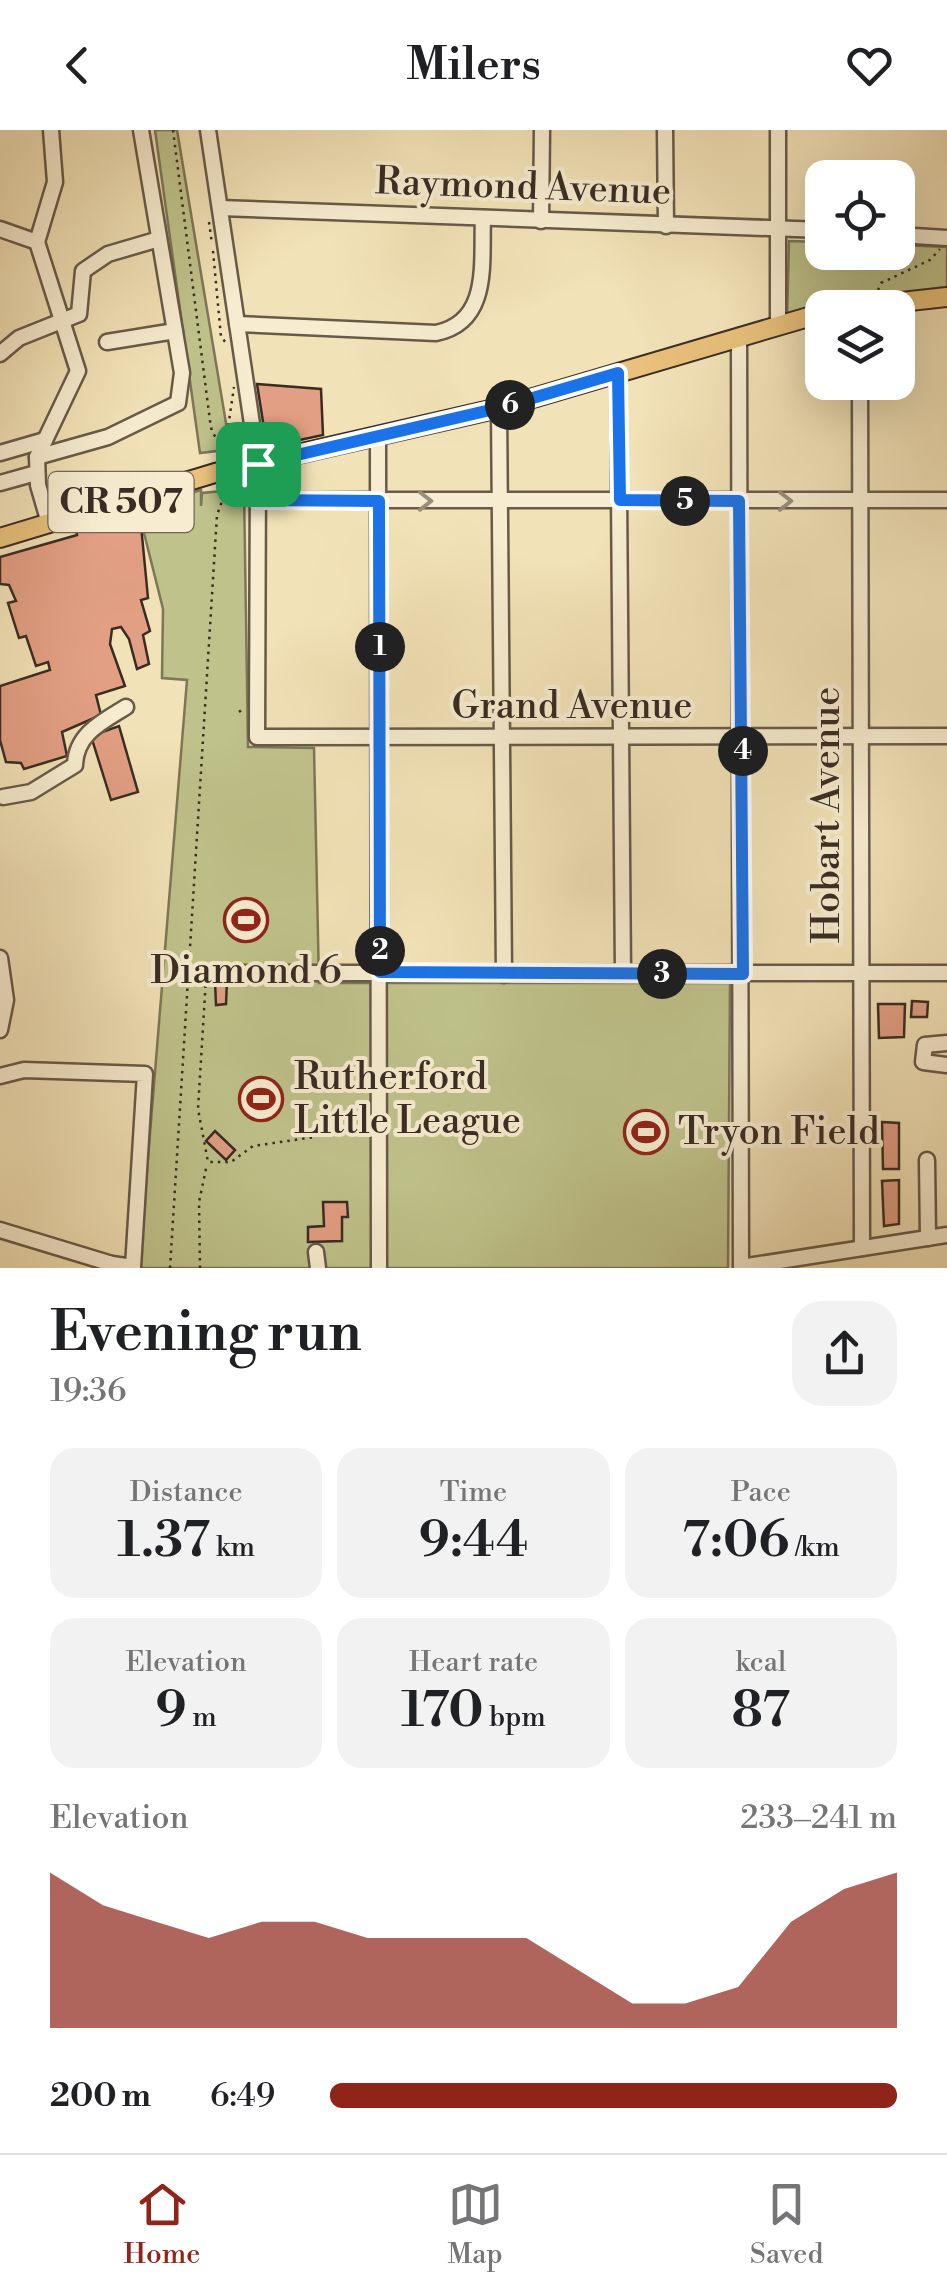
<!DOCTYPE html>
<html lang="en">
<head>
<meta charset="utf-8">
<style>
  body { margin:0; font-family:"Libre Bodoni",serif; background:#f2f2f2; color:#202124; height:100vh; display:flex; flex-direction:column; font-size:38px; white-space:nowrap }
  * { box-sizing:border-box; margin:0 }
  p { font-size:32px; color:#757577 }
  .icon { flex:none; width:55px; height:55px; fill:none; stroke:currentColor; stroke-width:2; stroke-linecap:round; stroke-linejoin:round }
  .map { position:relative; height:1138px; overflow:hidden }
  .side { display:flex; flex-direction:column; background:#fff; flex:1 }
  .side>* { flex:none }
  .buttons { position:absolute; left:805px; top:30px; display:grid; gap:20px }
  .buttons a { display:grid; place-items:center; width:110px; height:110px; border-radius:20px; background:#fff; box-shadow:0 10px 40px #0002; font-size:50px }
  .pin { position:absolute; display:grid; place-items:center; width:85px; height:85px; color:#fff; margin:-42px; border-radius:20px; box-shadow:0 5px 15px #0006 }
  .km { position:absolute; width:50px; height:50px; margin:-25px; border-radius:50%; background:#222; color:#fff; font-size:28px; line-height:50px; text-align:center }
  .round { display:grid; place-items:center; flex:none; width:105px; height:105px; border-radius:30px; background:#f2f2f2 }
  .head { display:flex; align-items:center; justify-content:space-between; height:170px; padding:0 50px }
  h1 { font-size:55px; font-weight:600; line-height:75px }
  .stats { display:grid; grid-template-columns:repeat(3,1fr); gap:15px; height:170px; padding:10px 50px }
  .stats div { display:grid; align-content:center; border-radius:25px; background:#f2f2f2; text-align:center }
  .stats b { font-size:50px; font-weight:600 }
  .stats small { font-size:28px; font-weight:400 }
  .stats p { font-size:28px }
  .chart { height:280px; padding:20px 50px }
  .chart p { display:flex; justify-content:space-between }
  .chart svg { width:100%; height:180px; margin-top:10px; fill:#8f2418; opacity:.7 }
  ul { padding:0 50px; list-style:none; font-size:32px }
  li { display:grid; grid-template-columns:160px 120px 1fr; align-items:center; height:75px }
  li i { height:25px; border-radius:12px; background:#8f2418 }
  header { display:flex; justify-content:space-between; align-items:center; height:130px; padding:0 50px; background:#fff; font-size:45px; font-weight:600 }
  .tabs { display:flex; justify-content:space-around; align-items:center; height:140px; border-top:2px solid #e0e0e0; background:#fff; font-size:28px; color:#757577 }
  .tabs a { display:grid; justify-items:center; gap:5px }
  .tabs .current { color:#8f2418 }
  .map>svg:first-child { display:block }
</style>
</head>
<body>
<header><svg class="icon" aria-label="back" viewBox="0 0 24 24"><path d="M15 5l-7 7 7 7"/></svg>Milers<svg class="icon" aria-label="heart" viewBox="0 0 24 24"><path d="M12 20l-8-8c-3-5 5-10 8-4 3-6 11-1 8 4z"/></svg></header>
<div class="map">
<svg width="947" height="1138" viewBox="0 0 947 1138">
  <rect width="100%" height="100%" fill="#f2e2b7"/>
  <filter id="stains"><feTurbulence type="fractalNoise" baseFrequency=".002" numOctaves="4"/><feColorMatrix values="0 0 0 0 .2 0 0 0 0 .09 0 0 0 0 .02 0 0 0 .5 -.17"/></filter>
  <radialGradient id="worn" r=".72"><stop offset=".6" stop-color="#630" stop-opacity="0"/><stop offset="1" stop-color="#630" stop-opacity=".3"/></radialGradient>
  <g fill="#bfc28b" stroke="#7c7757" stroke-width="2.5">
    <path d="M155,0h22l52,311 -4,9 -25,3z"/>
    <path d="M789,111l33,1v10h76v-7l49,2v40l-93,12 -67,20z"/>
    <path d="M244,359l4,258 66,1 5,235h411l-2,285h-589l48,-588 -25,-2 1,-69 -25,-100 63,-19v16l1,-13z"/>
  </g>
  <g fill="#e29f83" stroke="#392c23" stroke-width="2.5">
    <path d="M257,254l64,5 2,46 -56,12z"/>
    <path d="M140,385l8,83 -7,2 9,31 -7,4 6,29 -12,5 -8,-30 -8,-12 -9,2 -2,15 15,42 -29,9 5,20 -39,17 5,24 -43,13 -3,-6 -15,-1 -6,-22v-54l50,-16 -2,-8 -12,4 -10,-30 -7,2 -11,-35 8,-2 -7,-16 -9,-1v-27l77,-22 -1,-7 20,-6 3,7z"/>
    <path d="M119,596l19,66 -27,8 -20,-64z"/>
    <path d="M227,850l-1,24 -10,1 -1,-24z"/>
    <path d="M912,871l16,1 -1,15h-16z"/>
    <path d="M878,874h27l-1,33 -25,1z"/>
    <path d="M882,992l17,1v46h-16z"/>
    <path d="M215,1001l20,19 -9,10 -20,-19z"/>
    <path d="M899,1050v44l-15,2 -2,-45z"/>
    <path d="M323,1072h24l1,15h-6v24l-34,1v-15l16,-1z"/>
  </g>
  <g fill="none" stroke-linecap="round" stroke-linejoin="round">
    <defs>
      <g id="minor">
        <path d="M208,0l50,334 -1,273 690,-1"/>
        <path d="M665,0l1,96"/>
        <path d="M220,78l602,22"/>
        <path d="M541,91l1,-91"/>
        <path d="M0,99l37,13 41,129 -41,86 1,28 11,38"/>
        <path d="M898,105l49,3"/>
        <path d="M37,112l18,-60 -4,-52"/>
        <path d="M237,194l199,9c55,-11 45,-71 47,-115"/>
        <path d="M778,197v-197"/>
        <path d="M739,209l2,928 206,-32"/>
        <path d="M107,212l68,-11"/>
        <path d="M0,224l19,-16 60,-24 4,-43 25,-17 51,-15"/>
        <path d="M618,243l5,601"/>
        <path d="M860,252l2,866"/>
        <path d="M499,278l5,567"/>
        <path d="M378,307l1,831"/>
        <path d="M0,323l45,-13"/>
        <path d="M37,327l71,-20 70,-34 4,-30 -41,-243"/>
        <path d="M0,353l36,-10"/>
        <path d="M257,370h690"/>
        <path d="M3,667l28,-5 44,-27c1,-31 27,-43 51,-58"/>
        <path d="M0,828l6,42 -6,30"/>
        <path d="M217,843h730"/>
        <path d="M947,913l-22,2 -2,17 24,3"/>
        <path d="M0,946l24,-6 121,4 -12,193 -21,-3"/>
        <path d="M927,1030l1,78"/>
        <path d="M0,1100l112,34 -2,4"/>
        <path d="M316,1122l2,16"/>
      </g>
      <g id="major">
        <path d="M847,178l100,-11"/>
        <path d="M0,408l215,-65 284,-65 323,-95"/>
      </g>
    </defs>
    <use href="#minor" stroke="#675a48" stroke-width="19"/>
    <use href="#major" stroke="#392c23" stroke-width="22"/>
    <g stroke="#392c23" stroke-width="2.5" stroke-dasharray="2.5 5" stroke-linecap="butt">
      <path d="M173,0l37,291 2,11 13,18"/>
      <path d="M209,92l3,22"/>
      <path d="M213,121l8,86 7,8"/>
      <path d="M821,125v-13"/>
      <path d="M821,125l3,3 -3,3 -3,-3z"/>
      <path d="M878,160l3,-7 49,-23 10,-11"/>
      <path d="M225,318l9,-61"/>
      <path d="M239,582l5,-4"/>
      <path d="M206,848l-8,131 10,53h23l22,-16 62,-9"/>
      <path d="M170,1138l47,-753 8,-22"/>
      <path d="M200,1138l-1,-66 8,-38"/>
    </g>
    <use href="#minor" stroke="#f7ecd0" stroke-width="14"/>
    <use href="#major" stroke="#e9c17c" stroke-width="18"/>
  </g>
  <defs><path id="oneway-chevron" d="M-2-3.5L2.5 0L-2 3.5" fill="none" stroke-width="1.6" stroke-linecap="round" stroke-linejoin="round" transform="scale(2.5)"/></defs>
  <g stroke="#988c7a">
    <use href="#oneway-chevron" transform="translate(425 371)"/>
    <use href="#oneway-chevron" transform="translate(785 371)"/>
  </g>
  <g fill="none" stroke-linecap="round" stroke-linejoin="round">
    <defs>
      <path id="route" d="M618,243l2,127 119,1 4,473 -363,-2 -1,-471 -122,-1 1,-36 241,-56z"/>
    </defs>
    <use href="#route" stroke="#fff" stroke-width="20"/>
    <use href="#route" stroke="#1a73e8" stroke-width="12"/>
  </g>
  <defs>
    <symbol id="stadium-ring" viewBox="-11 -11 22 22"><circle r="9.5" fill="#f7ecd0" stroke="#8f2418" stroke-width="1.5"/><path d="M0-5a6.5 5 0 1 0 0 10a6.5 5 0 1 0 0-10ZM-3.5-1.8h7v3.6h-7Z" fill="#8f2418"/></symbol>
  </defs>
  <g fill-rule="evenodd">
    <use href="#stadium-ring" x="221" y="765" width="50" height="50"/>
    <use href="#stadium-ring" x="236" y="944" width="50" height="50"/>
    <use href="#stadium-ring" x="621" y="977" width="50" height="50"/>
  </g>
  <g text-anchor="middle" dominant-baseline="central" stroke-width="8" stroke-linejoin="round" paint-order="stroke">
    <rect fill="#f7ecd0" stroke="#726657" stroke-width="2.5" x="48.5" y="342" width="145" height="60" rx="8"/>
    <g font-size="35" font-weight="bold" fill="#392c23">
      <text x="121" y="372">CR 507</text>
    </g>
    <g font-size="38" fill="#392c23" stroke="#f7ecd0">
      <text transform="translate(523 57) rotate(2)">Raymond Avenue</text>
      <text x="572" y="576">Grand Avenue</text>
      <text transform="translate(827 685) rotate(-90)">Hobart Avenue</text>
    </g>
    <g font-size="38" fill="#392c23" stroke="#f7ecd0" text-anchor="start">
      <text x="246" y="841" text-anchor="middle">Diamond 6</text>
      <text x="294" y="947">Rutherford<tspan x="294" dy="44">Little League</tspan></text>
      <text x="678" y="1002">Tryon Field</text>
    </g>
  </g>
  <rect width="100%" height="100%" filter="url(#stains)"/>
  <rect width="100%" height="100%" fill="url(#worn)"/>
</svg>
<div class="buttons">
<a><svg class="icon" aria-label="locate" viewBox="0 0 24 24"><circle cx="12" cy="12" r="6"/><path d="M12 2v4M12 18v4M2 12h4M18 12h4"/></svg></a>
<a><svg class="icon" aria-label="layers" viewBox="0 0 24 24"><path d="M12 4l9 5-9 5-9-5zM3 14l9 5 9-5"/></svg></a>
</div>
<div class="pin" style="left:258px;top:334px;background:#1e9e55"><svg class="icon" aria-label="arrive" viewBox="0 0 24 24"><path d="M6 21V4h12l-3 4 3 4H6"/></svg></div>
<b class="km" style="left:380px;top:517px">1</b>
<b class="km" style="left:380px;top:821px">2</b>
<b class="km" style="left:662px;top:844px">3</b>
<b class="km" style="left:743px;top:621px">4</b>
<b class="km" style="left:685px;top:371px">5</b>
<b class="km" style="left:510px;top:275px">6</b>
</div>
<section class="side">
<div class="head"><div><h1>Evening run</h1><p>19:36</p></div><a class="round"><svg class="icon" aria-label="share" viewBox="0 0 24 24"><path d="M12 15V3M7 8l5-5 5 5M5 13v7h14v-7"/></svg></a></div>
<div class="stats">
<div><p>Distance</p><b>1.37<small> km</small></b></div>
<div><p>Time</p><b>9:44</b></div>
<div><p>Pace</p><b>7:06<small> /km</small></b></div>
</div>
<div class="stats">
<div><p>Elevation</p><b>9<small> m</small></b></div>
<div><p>Heart rate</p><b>170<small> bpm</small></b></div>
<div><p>kcal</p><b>87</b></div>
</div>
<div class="chart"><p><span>Elevation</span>233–241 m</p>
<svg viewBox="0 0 160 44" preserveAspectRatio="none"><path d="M0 44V6L10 14L20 18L30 22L40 18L50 18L60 22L70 22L80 22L90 22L100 30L110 38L120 38L130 34L140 18L150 10L160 6V44z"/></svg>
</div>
<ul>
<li><b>200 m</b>6:49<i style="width:100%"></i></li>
</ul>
</section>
<nav class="tabs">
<a class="current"><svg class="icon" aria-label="home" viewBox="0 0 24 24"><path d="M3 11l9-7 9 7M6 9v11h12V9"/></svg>Home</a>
<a><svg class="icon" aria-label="map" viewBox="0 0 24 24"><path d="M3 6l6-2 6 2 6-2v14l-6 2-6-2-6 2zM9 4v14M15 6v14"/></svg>Map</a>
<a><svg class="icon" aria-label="saved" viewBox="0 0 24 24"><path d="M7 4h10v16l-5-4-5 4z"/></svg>Saved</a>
</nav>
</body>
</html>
